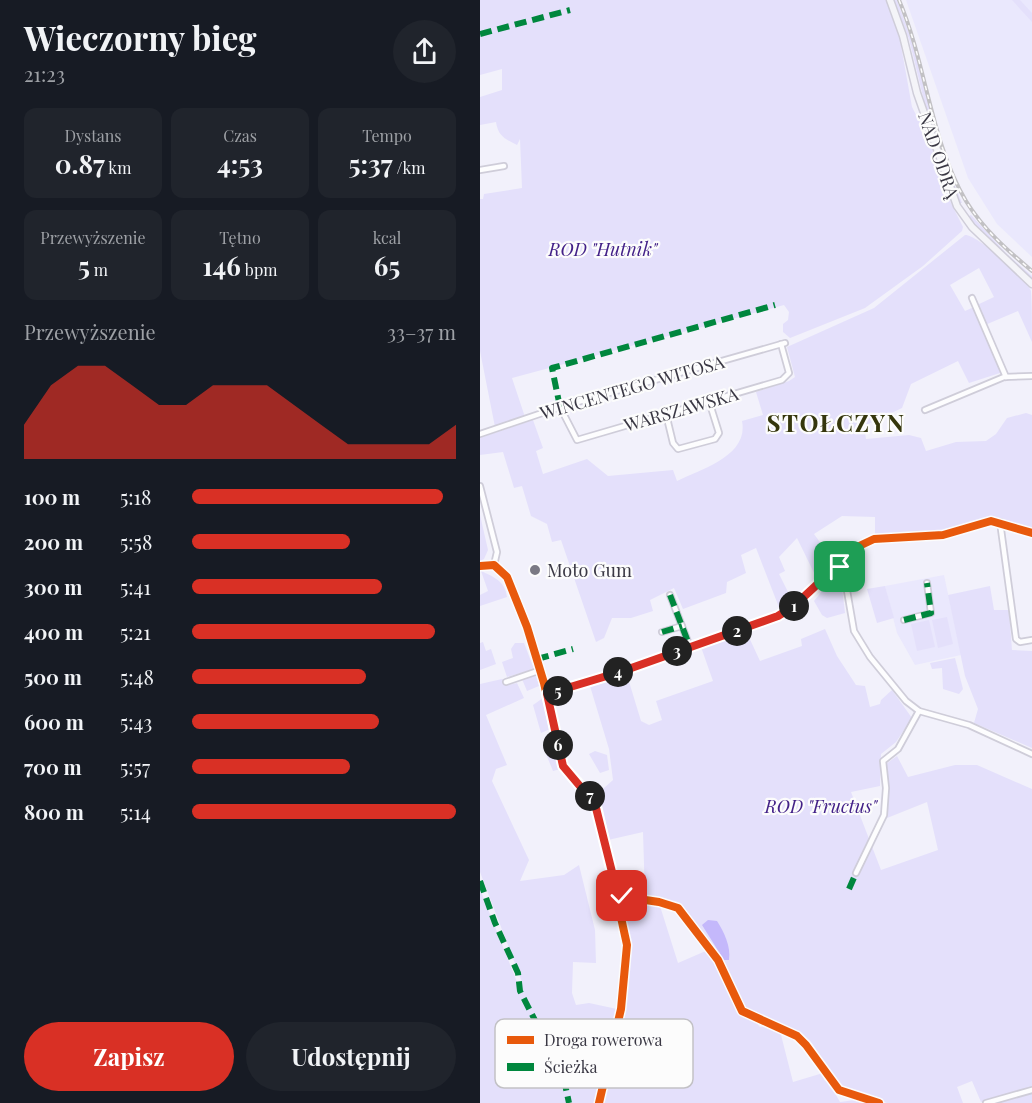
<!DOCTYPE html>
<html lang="pl">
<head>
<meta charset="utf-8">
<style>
  body { margin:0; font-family:"Playfair Display",serif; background:#20242c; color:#f1f3f6; height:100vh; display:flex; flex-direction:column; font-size:22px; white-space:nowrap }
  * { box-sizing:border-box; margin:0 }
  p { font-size:20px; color:#9ea1a6 }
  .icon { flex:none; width:33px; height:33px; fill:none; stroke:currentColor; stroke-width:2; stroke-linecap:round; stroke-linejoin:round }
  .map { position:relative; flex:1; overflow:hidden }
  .details { display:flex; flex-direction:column; background:#171b24; width:480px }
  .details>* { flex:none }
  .pin { position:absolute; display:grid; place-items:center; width:51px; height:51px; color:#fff; margin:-26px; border-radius:12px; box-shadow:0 3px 9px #0006 }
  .km { position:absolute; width:30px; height:30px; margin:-15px; border-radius:50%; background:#222; color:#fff; font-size:16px; line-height:30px; text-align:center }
  .round { display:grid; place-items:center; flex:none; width:63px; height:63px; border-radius:32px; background:#20242c }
  .headline { display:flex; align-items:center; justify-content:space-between; height:102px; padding:0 24px }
  h1 { font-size:33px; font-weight:700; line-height:45px }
  .figures { display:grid; grid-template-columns:repeat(3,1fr); gap:9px; height:102px; padding:6px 24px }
  .figures div { display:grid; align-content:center; border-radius:12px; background:#20242c; text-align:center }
  .figures b { font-size:26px; font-weight:700 }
  .figures small { font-size:16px; font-weight:400 }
  .figures p { font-size:16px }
  .chart { height:168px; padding:12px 24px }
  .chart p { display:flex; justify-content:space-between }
  .chart svg { width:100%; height:108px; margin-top:6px; fill:#d93025; opacity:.7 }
  .cta { display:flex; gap:12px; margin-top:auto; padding:12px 24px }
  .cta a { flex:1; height:69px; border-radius:36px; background:#d93025; color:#fff; font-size:24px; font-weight:700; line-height:69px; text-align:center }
  .cta a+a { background:#20242c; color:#f1f3f6 }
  ul { padding:0 24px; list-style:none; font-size:20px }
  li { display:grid; grid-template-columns:96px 72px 1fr; align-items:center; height:45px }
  li i { height:15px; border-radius:8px; background:#d93025 }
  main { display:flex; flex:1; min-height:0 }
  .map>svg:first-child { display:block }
</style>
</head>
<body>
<main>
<section class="details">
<div class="headline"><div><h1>Wieczorny bieg</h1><p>21:23</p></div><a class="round"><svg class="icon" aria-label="share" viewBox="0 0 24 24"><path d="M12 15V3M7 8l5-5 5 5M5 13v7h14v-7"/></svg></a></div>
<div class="figures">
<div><p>Dystans</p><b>0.87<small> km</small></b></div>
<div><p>Czas</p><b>4:53</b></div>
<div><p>Tempo</p><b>5:37<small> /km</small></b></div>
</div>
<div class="figures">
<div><p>Przewyższenie</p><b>5<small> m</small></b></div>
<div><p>Tętno</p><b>146<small> bpm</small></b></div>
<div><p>kcal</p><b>65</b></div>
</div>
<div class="chart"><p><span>Przewyższenie</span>33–37 m</p>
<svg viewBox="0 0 160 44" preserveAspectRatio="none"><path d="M0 44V30L10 14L20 6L30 6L40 14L50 22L60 22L70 14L80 14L90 14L100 22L110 30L120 38L130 38L140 38L150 38L160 30V44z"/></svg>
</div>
<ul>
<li><b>100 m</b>5:18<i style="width:95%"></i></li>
<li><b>200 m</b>5:58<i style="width:60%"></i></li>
<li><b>300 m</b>5:41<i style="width:72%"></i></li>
<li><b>400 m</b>5:21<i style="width:92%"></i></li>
<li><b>500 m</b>5:48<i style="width:66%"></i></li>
<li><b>600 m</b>5:43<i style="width:71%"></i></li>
<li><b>700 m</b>5:57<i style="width:60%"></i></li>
<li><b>800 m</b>5:14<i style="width:100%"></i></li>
</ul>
<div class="cta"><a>Zapisz</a><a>Udostępnij</a></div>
</section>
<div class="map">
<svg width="552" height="1103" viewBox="0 0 552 1103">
  <rect width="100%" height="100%" fill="#f2f1fb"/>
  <g fill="#eae8fd">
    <path d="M426,0h126v257l-35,-33 -29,-46z"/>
    <path d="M464,575l17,80 -46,10 -18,-32 -12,-47z"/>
  </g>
  <g fill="#e4e0fb" fill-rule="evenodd">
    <path d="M0,0h407l13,40 12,67 16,31 23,65 12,24 -1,4 -39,35 -58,42 -75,30 -7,-6v-8l5,-4 1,-8 -5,-7 -272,73 13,39 -30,10 -15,-76v-152h3l1,-5 38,-6 -2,-49 -3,6c-12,-6 -19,-9 -21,-23l-16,3v-28l22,-7v-21l-22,6z"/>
    <path d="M414,0h3l17,47 30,111 18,45h-3l-31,-86 -19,-78z"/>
    <path d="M532,0h8l12,13v9z"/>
    <path d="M491,215l36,39 25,22v3l-65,-62z"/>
    <path d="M485,235c12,-1 61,44 66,56 1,13 1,37 1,51l-14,-31 -33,14 -8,-20 17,-8 -15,-29 -29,17 15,26 9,-4 27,63 -1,3 -31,10 -11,-22 -47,23 -9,24 -38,18 2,13 43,-4 12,3 5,13 30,-9 30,-1 10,-7 11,-16 19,-5 6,2v114l-32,-11 -13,-1 -46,15 -66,2v-17l-33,-1 -28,18 19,26 -17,17 -19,-39 -18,19 6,14 -6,3 14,28 -13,8 -24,-62 -15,7 5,18 -19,9 -1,11 -43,16 -9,-21 -24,12 3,11 -22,7h-19l-8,20 -8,4 -35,-102 -9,2 -5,-18 -16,-8 -9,-30 -8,2 -11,-36 -23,3v-17l53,-18 10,28 -7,3 7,23 44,-15 21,17 65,-6 4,11c24,-12 72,-25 65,-60l21,-6 -7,-23 33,-11 6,-4 -8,-30 87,-39z"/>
    <path d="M0,515l8,35 -4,9 -4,2z"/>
    <path d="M1,571c13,6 24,10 26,26l-27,9v-11l8,-4z"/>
    <path d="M357,573l4,6 4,34 -18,5 -5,-3 -8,-14z"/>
    <path d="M405,586l9,32 -17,5 -10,-34z"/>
    <path d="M510,586l4,24h15l3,40 20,1v97l-58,-25 4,-14 -13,-33 -17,-81z"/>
    <path d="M467,617l6,27 -15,4 -6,-28z"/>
    <path d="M449,620l6,27 -18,4 -6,-27z"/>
    <path d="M345,629l12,27 19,29 9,1 5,21 10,-3 1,-4 11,-10 20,28 -16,24 -15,12 -1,32 -29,6 30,78 57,-20 -11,-48 -40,16 -1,-54 11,-8 11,21 47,-12h22l55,24v298l-51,15 -9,-21 -15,6 6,16h-76l-23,-8 -24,-10 -29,-43 -10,-8 -42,-17 -4,4 5,6 8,-1 12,5 13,51 30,-9 1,7 4,1 12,21 22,-3 11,4h-269c16,-66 34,-133 19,-201l37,4 18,57 30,-13 11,17 4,-3 -41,-56 -10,-6 -27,-5 -2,-65 -35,8 -8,-34 -5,-10 18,-16 -4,-31 -19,-63 37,-11 14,46 8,4 13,-5 -6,-19 57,-20 -12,-34 46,-14 13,28 42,-15 -1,-7zM144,1063l40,5 -1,7 -42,-5z"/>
    <path d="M3,642l3,9 5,-2 5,15 -16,6v-27z"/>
    <path d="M35,643h9l10,26 -27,8 -5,-15 11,-4 -2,-9z"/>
    <path d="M475,658l8,31 -4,5 -16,-5 -1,-21 -10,1 -2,-6z"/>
    <path d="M56,675l3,11 -12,5 -5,-12z"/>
    <path d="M22,679l7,6 8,-2 7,15 -38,17 21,50 -11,4 -4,12 37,79 -9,21 44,-6 15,-10 16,65 1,33 -23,-1 -1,31 4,12 13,-2 28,6 -22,94h-115v-214l37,93h5l-42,-110v-188z"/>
    <path d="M63,698l7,31 -9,4 -8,-28z"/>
    <path d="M75,750l5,19 -7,2 -7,-17z"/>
    <path d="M115,751l12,4 2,15 -9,3 -11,-19z"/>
    <path d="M552,1093v10h-35z"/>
  </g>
  <path fill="#c4b8fb" d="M228,920l9,1c7,11 14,25 12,39h-5l-22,-35z"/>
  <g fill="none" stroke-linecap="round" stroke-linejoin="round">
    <defs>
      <g id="street">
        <path d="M0,170l24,-4"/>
        <path d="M492,298l34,79"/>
        <path d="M80,407l17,33 205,-60 7,-7 -8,-29"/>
        <path d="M445,410l79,-33 28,-1"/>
        <path d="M186,414l7,29 5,6 37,-10 4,-6 -10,-32"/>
        <path d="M0,434l80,-27 225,-64"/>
        <path d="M0,486l17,66 -3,13"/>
        <path d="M520,522l16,117 4,3 12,-2"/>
        <path d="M358,565l7,14 9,52 16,26 36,44 13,10 50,14 63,29"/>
        <path d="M190,595l20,52"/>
        <path d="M424,620l27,-7 -4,-30"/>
        <path d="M182,632l20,-6"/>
        <path d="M26,682l35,-12"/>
        <path d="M376,873l28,-58 2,-27 -3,-27 15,-12 21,-38"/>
        <path d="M138,896l41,6 19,6 40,52 24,51 55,25 9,9 33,45 40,13"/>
        <path d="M506,1103l46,-13"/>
      </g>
      <g id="secondary">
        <path d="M410,0l13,36 14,57 40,113 15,21 60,57"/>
        <path d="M0,566l14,-1 13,12 20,50 17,56 19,83 27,29 7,13 30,137 -6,64 -22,94"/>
        <path d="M67,694l73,-22 158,-56 32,-24 45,-44 19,-9 69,-4 48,-14 41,12"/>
      </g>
    </defs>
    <use href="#street" stroke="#cfcdd9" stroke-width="8"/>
    <use href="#secondary" stroke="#cfcdd9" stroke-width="9"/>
    <use href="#street" stroke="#fdfdfe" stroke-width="4.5"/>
    <use href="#secondary" stroke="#f4f4f8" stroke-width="6"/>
    <defs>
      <path id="rail" d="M419,0c27,63 32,143 67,201 17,28 41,49 66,70"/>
    </defs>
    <use href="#rail" stroke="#c2c1c4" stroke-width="4"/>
    <use href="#rail" stroke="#fcfcfc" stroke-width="1.5" stroke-dasharray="4.5" stroke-linecap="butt"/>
    <g stroke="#00873e" stroke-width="6" stroke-dasharray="12 6" stroke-linecap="butt">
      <path d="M0,34l90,-24"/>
      <path d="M80,407l-8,-39 223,-63"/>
      <path d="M190,595l20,52"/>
      <path d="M424,620l27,-7 -4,-30"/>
      <path d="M182,632l20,-6"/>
      <path d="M57,659l36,-10"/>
      <path d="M0,881l15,42 23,50 2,18 43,84 6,28"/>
      <path d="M369,889l7,-16"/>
    </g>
    <defs>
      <g id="cycleway">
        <path d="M0,566l14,-1 13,12 20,50 17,56 19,83 27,29 7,13 30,137 -6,64 -22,94"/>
        <path d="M67,694l73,-22 158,-56 32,-24 45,-44 19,-9 69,-4 48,-14 41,12"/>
        <path d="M138,896l41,6 19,6 40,52 24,51 55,25 9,9 33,45 40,13"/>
      </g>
    </defs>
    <use href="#cycleway" stroke="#fcfcfc" stroke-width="11"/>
    <use href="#cycleway" stroke="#e8590c" stroke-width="8"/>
  </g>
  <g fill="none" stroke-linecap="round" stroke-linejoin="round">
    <defs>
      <path id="route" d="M142,896h-4l-23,-92 -32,-38 -16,-72 73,-22 158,-56 16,-10 44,-41 2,2"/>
    </defs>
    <use href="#route" stroke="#fff" stroke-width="12"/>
    <use href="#route" stroke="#d93025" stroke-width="8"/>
  </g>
  <circle fill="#7a7984" stroke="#fcfcfc" stroke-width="2" cx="55" cy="570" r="6"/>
  <g text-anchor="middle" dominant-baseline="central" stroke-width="4.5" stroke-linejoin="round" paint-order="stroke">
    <g font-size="18" fill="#3a3844" stroke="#fcfcfc">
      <text transform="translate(459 155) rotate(71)">NAD ODRĄ</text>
      <text transform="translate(152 387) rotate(-16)">WINCENTEGO WITOSA</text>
      <text transform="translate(201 409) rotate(-16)">WARSZAWSKA</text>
    </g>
    <g font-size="18" font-style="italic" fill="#432188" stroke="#fcfcfc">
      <text x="123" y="249">ROD "Hutnik"</text>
      <text x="341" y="806">ROD "Fructus"</text>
    </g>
    <g font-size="18" fill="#3a3844" stroke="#fcfcfc" text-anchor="start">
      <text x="67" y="570">Moto Gum</text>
    </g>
    <g font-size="24" font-weight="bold" letter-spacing="1.5" fill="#35360d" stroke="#fcfcfc">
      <text x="356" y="422">STOŁCZYN</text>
    </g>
  </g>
  <rect x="15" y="1019" width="198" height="69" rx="9" fill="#fcfcfc" stroke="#c2c1c5" stroke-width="1.5"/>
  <rect x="27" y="1036" width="27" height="8" fill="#e8590c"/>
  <rect x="27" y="1063" width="27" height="8" fill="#00873e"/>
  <g font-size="16" fill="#3a3844">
    <text x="64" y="1046">Droga rowerowa</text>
    <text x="64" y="1073">Ścieżka</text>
  </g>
</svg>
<div class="pin" style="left:360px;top:567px;background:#1e9e55"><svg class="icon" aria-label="arrive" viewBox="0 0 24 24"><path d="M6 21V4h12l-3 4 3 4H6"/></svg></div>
<div class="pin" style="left:142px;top:896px;background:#d93025"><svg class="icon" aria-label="check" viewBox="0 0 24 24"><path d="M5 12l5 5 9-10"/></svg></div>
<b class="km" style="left:314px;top:606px">1</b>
<b class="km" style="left:257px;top:631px">2</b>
<b class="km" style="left:197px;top:651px">3</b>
<b class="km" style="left:138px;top:672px">4</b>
<b class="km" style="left:78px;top:691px">5</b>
<b class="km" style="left:78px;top:745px">6</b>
<b class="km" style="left:110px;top:796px">7</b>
</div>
</main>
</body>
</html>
